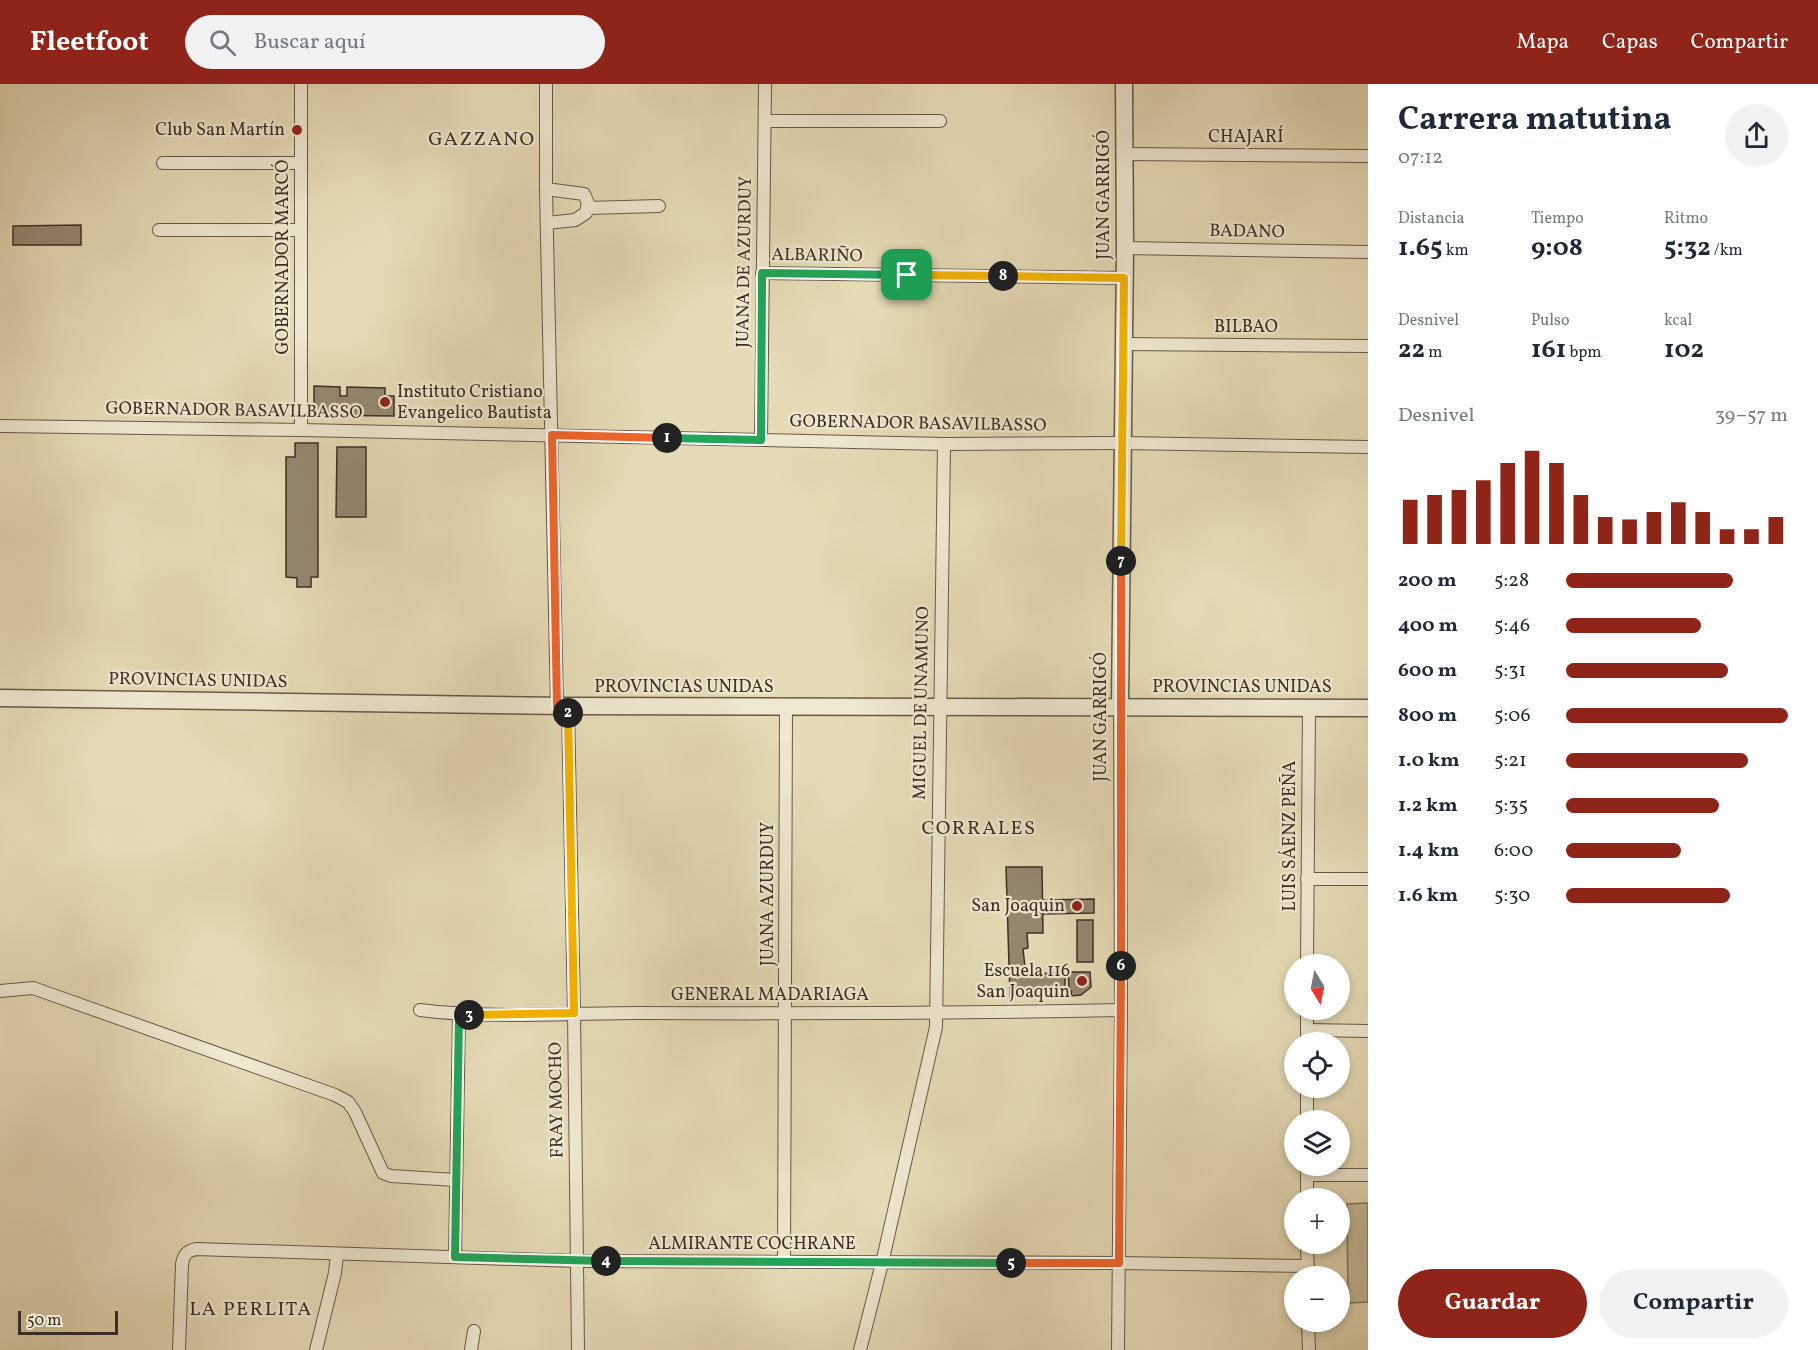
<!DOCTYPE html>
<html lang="es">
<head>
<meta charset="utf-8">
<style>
  body { margin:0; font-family:Vollkorn,serif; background:#f2f2f3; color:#1f2937; height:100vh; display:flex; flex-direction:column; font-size:22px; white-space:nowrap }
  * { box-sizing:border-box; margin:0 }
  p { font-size:20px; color:#747a83 }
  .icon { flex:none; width:33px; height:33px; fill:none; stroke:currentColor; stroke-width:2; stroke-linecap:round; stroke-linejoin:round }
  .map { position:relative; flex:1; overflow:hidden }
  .drawer { display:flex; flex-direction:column; background:#fff; width:450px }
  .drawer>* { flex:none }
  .needle { width:39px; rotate:170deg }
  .controls { position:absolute; left:1284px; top:870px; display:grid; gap:12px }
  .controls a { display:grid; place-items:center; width:66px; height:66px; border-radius:50%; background:#fff; box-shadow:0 3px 9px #0003; font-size:30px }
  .scale { position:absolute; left:18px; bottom:15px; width:100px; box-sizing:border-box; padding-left:6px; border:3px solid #3d2e25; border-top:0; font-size:16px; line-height:21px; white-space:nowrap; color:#3d2e25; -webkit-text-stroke:4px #eee8d0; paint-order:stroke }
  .pin { position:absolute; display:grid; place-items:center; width:51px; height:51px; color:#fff; margin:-26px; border-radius:12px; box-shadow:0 3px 9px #0006 }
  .km { position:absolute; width:30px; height:30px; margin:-15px; border-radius:50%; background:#222; color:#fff; font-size:16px; line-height:30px; text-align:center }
  .round { display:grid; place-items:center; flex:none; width:63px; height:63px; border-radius:32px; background:#f2f2f3 }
  .headline { display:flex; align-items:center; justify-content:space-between; height:102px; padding:0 30px }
  h1 { font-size:33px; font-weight:700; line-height:45px }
  .metrics { display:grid; grid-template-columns:repeat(3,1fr); gap:9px; height:102px; padding:6px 30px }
  .metrics div { display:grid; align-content:center }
  .metrics b { font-size:26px; font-weight:700 }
  .metrics small { font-size:16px; font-weight:400 }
  .metrics p { font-size:16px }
  .chart { height:168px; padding:12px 30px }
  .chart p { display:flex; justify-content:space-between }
  .chart svg { width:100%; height:108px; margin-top:6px; stroke:#8f2418; stroke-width:6 }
  .cta { display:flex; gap:12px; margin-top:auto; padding:12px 30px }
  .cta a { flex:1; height:69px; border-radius:36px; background:#8f2418; color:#fff; font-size:24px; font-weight:700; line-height:69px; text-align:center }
  .cta a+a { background:#f2f2f3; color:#1f2937 }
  ul { padding:0 30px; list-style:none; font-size:20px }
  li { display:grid; grid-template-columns:96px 72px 1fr; align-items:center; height:45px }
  li i { height:15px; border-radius:8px; background:#8f2418 }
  header { display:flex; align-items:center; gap:36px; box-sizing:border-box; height:84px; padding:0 30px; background:#8f2418; color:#fff }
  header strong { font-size:28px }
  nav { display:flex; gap:33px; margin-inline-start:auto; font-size:21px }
  .search { width:420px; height:54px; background:#f2f2f3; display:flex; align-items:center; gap:15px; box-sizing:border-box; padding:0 21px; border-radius:33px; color:#747a83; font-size:22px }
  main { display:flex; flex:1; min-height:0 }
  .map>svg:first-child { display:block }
</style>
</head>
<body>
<header>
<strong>Fleetfoot</strong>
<div class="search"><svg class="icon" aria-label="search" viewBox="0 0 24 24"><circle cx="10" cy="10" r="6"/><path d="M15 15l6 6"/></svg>Buscar aquí</div>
<nav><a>Mapa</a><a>Capas</a><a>Compartir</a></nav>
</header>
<main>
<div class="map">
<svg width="1368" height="1266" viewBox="0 0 1368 1266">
  <rect width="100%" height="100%" fill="#e5dbb6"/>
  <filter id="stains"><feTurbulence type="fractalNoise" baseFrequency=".00333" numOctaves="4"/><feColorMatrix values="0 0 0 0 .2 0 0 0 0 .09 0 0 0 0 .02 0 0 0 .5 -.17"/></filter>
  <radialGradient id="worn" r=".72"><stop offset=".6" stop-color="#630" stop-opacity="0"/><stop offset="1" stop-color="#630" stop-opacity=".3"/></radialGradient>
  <path fill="#c8be9d" stroke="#827661" stroke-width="1.5" d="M1368,1119v99l-20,1 -1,-99z"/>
  <g fill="#948870" stroke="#3d2e25" stroke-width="1.5">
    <path d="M81,141v20h-68v-19z"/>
    <path d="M314,302l26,1v9h7v-9l38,1v8h9v20l-80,-1z"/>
    <path d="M295,359h23v134h-7v10h-14v-9l-11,-1v-120h9z"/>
    <path d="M337,363h29v70h-30z"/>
    <path d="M1006,783h36l1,66h-16l1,15 -5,1 2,18 -7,1v6l47,-1v14h4l-1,-15h22l1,15 -10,8 -10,1v-5l-6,1v4l-55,1z"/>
    <path d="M1094,815v14l-51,1v-14z"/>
    <rect x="1077" y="836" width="16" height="42"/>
  </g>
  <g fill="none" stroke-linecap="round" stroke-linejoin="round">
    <defs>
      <g id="minor">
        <path d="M546,0v105l11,517"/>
        <path d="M765,37h175"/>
        <path d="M1123,70l245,2"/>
        <path d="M163,79h138"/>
        <path d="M546,105l38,5 4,9 -2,10 -11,7 -28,3"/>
        <path d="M587,124l72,-2"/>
        <path d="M159,146h142"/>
        <path d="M1125,164l243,4"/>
        <path d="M762,189l362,5"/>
        <path d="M1123,260l245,2"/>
        <path d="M0,342l301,4 643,14 178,-1 246,4"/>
        <path d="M301,346v-346"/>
        <path d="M761,355l4,-355"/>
        <path d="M568,622l6,307 4,337"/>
        <path d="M1307,795h61"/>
        <path d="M1307,880l2,-256"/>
        <path d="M0,907l33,-3 302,107 13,7 7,10 28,61 8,3 65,4"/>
        <path d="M420,926c72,9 145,3 218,3 161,1 322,0 483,-3"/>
        <path d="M1307,946l61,1"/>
        <path d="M1307,958v-32"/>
        <path d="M1307,1036v-32"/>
        <path d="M1307,1082v32"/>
        <path d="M1307,1091h61"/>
        <path d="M1307,1160l1,32"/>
        <path d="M455,1173l4,-242"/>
        <path d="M784,1178l2,-556"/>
        <path d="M1308,1238l1,28"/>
        <path d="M179,1266l3,-86c2,-10 5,-13 14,-15l381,12 542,2 188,3"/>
        <path d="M316,1266l19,-77 2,-18"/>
        <path d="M471,1266l3,-19"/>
        <path d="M860,1266l22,-87 54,-236 8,-583"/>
        <path d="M1118,1266l3,-340 -1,-304"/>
      </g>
      <g id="tertiary">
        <path d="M0,614l568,8 800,2"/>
        <path d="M1120,622l5,-458 -1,-164"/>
      </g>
    </defs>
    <use href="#minor" stroke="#675949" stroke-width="14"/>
    <use href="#tertiary" stroke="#675949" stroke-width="19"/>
    <use href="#minor" stroke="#eee8d0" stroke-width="12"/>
    <use href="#tertiary" stroke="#eee8d0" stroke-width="16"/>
  </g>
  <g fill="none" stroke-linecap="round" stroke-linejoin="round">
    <defs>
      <path id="split-1" d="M667,354l94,2 1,-167 145,2"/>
      <path id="split-2" d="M568,629v-7h-11l-5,-271 115,3"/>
      <path id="split-3" d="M469,931l105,-2 -6,-300"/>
      <path id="split-4" d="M469,931h-10l-4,242 151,4"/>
      <path id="split-5" d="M606,1177l405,2"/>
      <path id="split-6" d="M1011,1179h108l2,-297"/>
      <path id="split-7" d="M1121,882v-405"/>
      <path id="split-8" d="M1003,192l121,2 -3,283"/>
      <path id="split-9" d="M907,191l96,1"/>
    </defs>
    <use href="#split-1" stroke="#fff" stroke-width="12"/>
    <use href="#split-2" stroke="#fff" stroke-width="12"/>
    <use href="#split-3" stroke="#fff" stroke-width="12"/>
    <use href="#split-4" stroke="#fff" stroke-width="12"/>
    <use href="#split-5" stroke="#fff" stroke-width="12"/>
    <use href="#split-6" stroke="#fff" stroke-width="12"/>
    <use href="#split-7" stroke="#fff" stroke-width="12"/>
    <use href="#split-8" stroke="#fff" stroke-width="12"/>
    <use href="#split-9" stroke="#fff" stroke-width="12"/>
    <use href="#split-1" stroke="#22a559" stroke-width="8"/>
    <use href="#split-2" stroke="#f0652b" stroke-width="8"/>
    <use href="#split-3" stroke="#f5b400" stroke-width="8"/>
    <use href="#split-4" stroke="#22a559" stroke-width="8"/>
    <use href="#split-5" stroke="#22a559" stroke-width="8"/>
    <use href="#split-6" stroke="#f0652b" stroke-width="8"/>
    <use href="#split-7" stroke="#f0652b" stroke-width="8"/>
    <use href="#split-8" stroke="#f5b400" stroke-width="8"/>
    <use href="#split-9" stroke="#f5b400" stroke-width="8"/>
  </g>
  <g fill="#8f2418" stroke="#eee8d0" stroke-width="2">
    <circle cx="297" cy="46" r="6"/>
    <circle cx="385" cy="318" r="6"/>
    <circle cx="1077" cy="822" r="6"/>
    <circle cx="1082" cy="897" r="6"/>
  </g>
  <g text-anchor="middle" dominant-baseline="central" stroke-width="4.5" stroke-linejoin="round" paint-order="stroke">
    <g font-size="18" fill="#3d2e25" stroke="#eee8d0" text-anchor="end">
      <text x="285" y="46">Club San Martín</text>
      <text x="397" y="308" text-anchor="start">Instituto Cristiano<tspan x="397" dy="21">Evangelico Bautista</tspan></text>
      <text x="1065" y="822">San Joaquin</text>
      <text x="1070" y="887">Escuela 116<tspan x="1070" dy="21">San Joaquin</tspan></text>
    </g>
    <g font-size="18" fill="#3d2e25" stroke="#eee8d0">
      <text x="1246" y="53">CHAJARÍ</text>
      <text transform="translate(1104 111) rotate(-90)">JUAN GARRIGÓ</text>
      <text transform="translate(1247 148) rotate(1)">BADANO</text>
      <text transform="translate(817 172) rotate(1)">ALBARIÑO</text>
      <text transform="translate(283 173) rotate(-90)">GOBERNADOR MARCÓ</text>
      <text transform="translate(745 178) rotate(-89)">JUANA DE AZURDUY</text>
      <text x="1246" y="243">BILBAO</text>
      <text transform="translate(234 327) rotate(1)">GOBERNADOR BASAVILBASSO</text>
      <text transform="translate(918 340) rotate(1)">GOBERNADOR BASAVILBASSO</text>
      <text transform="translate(198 597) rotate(1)">PROVINCIAS UNIDAS</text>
      <text x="684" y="603">PROVINCIAS UNIDAS</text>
      <text x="1242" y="603">PROVINCIAS UNIDAS</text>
      <text transform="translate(922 619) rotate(-89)">MIGUEL DE UNAMUNO</text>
      <text transform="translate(1101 633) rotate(-90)">JUAN GARRIGÓ</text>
      <text transform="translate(1290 752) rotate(-90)">LUIS SÁENZ PEÑA</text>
      <text transform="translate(768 810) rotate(-90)">JUANA AZURDUY</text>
      <text x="770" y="911">GENERAL MADARIAGA</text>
      <text transform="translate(557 1016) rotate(-91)">FRAY MOCHO</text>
      <text x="752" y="1160">ALMIRANTE COCHRANE</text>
    </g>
    <g font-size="20" letter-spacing="1.5" fill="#3d2e25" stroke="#eee8d0">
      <text x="482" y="56">GAZZANO</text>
      <text x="979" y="745">CORRALES</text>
      <text x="251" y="1226">LA PERLITA</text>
    </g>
  </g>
  <rect width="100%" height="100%" filter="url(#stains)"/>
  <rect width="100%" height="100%" fill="url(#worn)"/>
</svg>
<div class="controls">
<a><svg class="needle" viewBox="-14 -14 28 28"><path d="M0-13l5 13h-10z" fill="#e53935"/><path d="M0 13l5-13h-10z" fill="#747a83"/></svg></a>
<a><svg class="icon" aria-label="locate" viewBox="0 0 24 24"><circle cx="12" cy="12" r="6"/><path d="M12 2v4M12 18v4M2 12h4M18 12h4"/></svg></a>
<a><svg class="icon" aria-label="layers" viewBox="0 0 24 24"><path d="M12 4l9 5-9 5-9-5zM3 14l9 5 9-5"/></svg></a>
<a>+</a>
<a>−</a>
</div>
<div class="scale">50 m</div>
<div class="pin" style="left:907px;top:191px;background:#1e9e55"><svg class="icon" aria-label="arrive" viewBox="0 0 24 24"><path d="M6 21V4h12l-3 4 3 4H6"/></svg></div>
<b class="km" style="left:667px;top:354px">1</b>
<b class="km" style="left:568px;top:629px">2</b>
<b class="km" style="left:469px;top:931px">3</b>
<b class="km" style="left:606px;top:1177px">4</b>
<b class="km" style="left:1011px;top:1179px">5</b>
<b class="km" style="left:1121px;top:882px">6</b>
<b class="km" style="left:1121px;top:477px">7</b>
<b class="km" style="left:1003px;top:192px">8</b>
</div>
<section class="drawer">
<div class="headline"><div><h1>Carrera matutina</h1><p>07:12</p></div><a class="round"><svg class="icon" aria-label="share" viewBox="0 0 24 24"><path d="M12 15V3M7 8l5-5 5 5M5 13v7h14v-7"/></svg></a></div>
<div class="metrics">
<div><p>Distancia</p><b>1.65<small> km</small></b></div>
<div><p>Tiempo</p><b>9:08</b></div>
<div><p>Ritmo</p><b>5:32<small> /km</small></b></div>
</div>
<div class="metrics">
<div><p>Desnivel</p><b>22<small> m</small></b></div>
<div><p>Pulso</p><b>161<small> bpm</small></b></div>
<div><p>kcal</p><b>102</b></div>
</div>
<div class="chart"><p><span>Desnivel</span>39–57 m</p>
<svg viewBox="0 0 160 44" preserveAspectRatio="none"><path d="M5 44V26M15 44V24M25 44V22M35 44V18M45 44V11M55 44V6M65 44V11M75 44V24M85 44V33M95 44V34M105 44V31M115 44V27M125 44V31M135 44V38M145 44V38M155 44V33"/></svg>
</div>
<ul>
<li><b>200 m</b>5:28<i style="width:75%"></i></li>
<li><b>400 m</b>5:46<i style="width:61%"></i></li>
<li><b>600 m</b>5:31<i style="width:73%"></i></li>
<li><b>800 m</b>5:06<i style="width:100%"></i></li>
<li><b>1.0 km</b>5:21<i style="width:82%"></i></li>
<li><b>1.2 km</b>5:35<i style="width:69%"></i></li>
<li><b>1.4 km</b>6:00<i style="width:52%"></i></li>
<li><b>1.6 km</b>5:30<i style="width:74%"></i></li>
</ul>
<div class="cta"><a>Guardar</a><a>Compartir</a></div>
</section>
</main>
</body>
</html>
